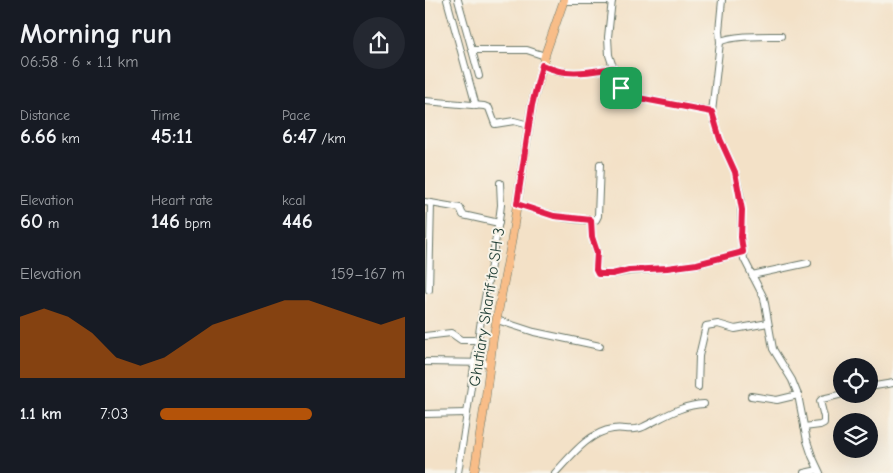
<!DOCTYPE html>
<html lang="en">
<head>
<meta charset="utf-8">
<style>
  body { margin:0; font-family:"Comic Neue",sans-serif; background:#242831; color:#f1f3f6; height:100vh; display:flex; flex-direction:column; font-size:19px; white-space:nowrap }
  * { box-sizing:border-box; margin:0 }
  p { font-size:16px; color:#9ea1a6 }
  .icon { flex:none; width:28px; height:28px; fill:none; stroke:currentColor; stroke-width:2; stroke-linecap:round; stroke-linejoin:round }
  .map { position:relative; flex:1; overflow:hidden }
  .details { display:flex; flex-direction:column; background:#171b24; width:425px }
  .details>* { flex:none }
  .controls { position:absolute; left:408px; top:358px; display:grid; gap:10px }
  .controls a { display:grid; place-items:center; width:45px; height:45px; border-radius:50%; background:#171b24; box-shadow:0 5px 20px #0002; font-size:25px }
  .pin { position:absolute; display:grid; place-items:center; width:42px; height:42px; color:#fff; margin:-21px; border-radius:10px; box-shadow:0 2px 8px #0006 }
  .round { display:grid; place-items:center; flex:none; width:52px; height:52px; border-radius:26px; background:#242831 }
  .headline { display:flex; align-items:center; justify-content:space-between; height:85px; padding:0 20px }
  h1 { font-size:28px; font-weight:700; line-height:38px }
  .stats { display:grid; grid-template-columns:repeat(3,1fr); gap:8px; height:85px; padding:5px 20px }
  .stats div { display:grid; align-content:center }
  .stats b { font-size:21px; font-weight:700 }
  .stats small { font-size:14px; font-weight:400 }
  .stats p { font-size:14px }
  .chart { height:140px; padding:10px 20px }
  .chart p { display:flex; justify-content:space-between }
  .chart svg { width:100%; height:90px; margin-top:5px; fill:#b45309; opacity:.7 }
  ul { padding:0 20px; list-style:none; font-size:16px }
  li { display:grid; grid-template-columns:80px 60px 1fr; align-items:center; height:38px }
  li i { height:12px; border-radius:6px; background:#b45309 }
  main { display:flex; flex:1; min-height:0 }
  .map>svg:first-child { display:block }
</style>
</head>
<body>
<main>
<section class="details">
<div class="headline"><div><h1>Morning run</h1><p>06:58 · 6 × 1.1 km</p></div><a class="round"><svg class="icon" aria-label="share" viewBox="0 0 24 24"><path d="M12 15V3M7 8l5-5 5 5M5 13v7h14v-7"/></svg></a></div>
<div class="stats">
<div><p>Distance</p><b>6.66<small> km</small></b></div>
<div><p>Time</p><b>45:11</b></div>
<div><p>Pace</p><b>6:47<small> /km</small></b></div>
</div>
<div class="stats">
<div><p>Elevation</p><b>60<small> m</small></b></div>
<div><p>Heart rate</p><b>146<small> bpm</small></b></div>
<div><p>kcal</p><b>446</b></div>
</div>
<div class="chart"><p><span>Elevation</span>159–167 m</p>
<svg viewBox="0 0 160 44" preserveAspectRatio="none"><path d="M0 44V14L10 10L20 14L30 22L40 34L50 38L60 34L70 26L80 18L90 14L100 10L110 6L120 6L130 10L140 14L150 18L160 14V44z"/></svg>
</div>
<ul>
<li><b>1.1 km</b>7:03<i style="width:62%"></i></li>
</ul>
</section>
<div class="map">
<svg width="468" height="473" viewBox="0 0 468 473">
  <rect width="100%" height="100%" fill="#f7f3e8"/>
  <filter id="ink" filterUnits="userSpaceOnUse"><feTurbulence type="fractalNoise" baseFrequency=".02" numOctaves="2"/><feDisplacementMap in="SourceGraphic" scale="10" xChannelSelector="R" yChannelSelector="G"/><feConvolveMatrix kernelMatrix="1 2 1 2 8 2 1 2 1" color-interpolation-filters="sRGB"/></filter>
  <filter id="wash" filterUnits="userSpaceOnUse"><feTurbulence type="fractalNoise" baseFrequency=".0096" numOctaves="4" result="noise"/><feDisplacementMap in="SourceGraphic" scale="20" xChannelSelector="R" yChannelSelector="G"/><feGaussianBlur stdDeviation="1.12" result="paint"/><feColorMatrix in="noise" values="0 0 0 0 0 0 0 0 0 0 0 0 0 0 0 0 0 1.4 0 .05"/><feComposite in="paint" operator="in"/></filter>
  <g filter="url(#wash)">
    <rect width="100%" height="100%" fill="#f3e1c7"/>
  </g>
  <g filter="url(#ink)">
    <g fill="none" stroke-linecap="round" stroke-linejoin="round">
      <defs>
        <g id="minor">
          <path d="M22,0l29,106"/>
          <path d="M33,0l14,50h55l18,6"/>
          <path d="M187,0l-4,37 1,18 11,33 8,8 81,15 4,4 7,24 15,33 6,28v37l3,22 20,39 9,51 19,31 6,15 9,46 5,15 8,17"/>
          <path d="M139,1h48"/>
          <path d="M295,42l-1,-11 3,-31"/>
          <path d="M47,50l7,26"/>
          <path d="M117,65c24,12 46,7 71,3"/>
          <path d="M0,101l59,5 5,2 6,16 19,-3 15,4"/>
          <path d="M287,112l8,-70c10,-7 47,-6 61,-6"/>
          <path d="M0,202l35,6 3,7 36,8"/>
          <path d="M92,204c26,9 51,17 79,16l2,-4 2,-52"/>
          <path d="M166,220l1,17 5,15 -1,18 2,4h14l17,-3 38,-3 31,-4 45,-12"/>
          <path d="M327,275l56,-12"/>
          <path d="M4,290l2,-87"/>
          <path d="M72,320l37,12 66,14"/>
          <path d="M0,336l26,-3 10,7h16"/>
          <path d="M0,362l65,1"/>
          <path d="M273,387l1,-31 7,-30 12,-2 17,5 33,-6"/>
          <path d="M444,387l24,-4"/>
          <path d="M326,396l26,4 21,-5"/>
          <path d="M0,414l41,-1"/>
          <path d="M379,427l16,-2 4,-2v-6l-4,-16 2,-2 21,-5"/>
          <path d="M33,473l23,-153 18,-99 2,-16 -1,-22"/>
          <path d="M130,473c16,-17 34,-41 58,-44 10,-2 20,3 30,-2 21,-10 38,-22 61,-23"/>
          <path d="M379,473l14,-3"/>
        </g>
        <path id="major" d="M49,473l11,-70 8,-64 18,-95 21,-139 14,-53 18,-52"/>
      </defs>
      <use href="#minor" stroke="#697667" stroke-width="8"/>
      <use href="#major" stroke="#697667" stroke-width="9"/>
      <use href="#minor" stroke="#fff" stroke-width="6"/>
      <use href="#major" stroke="#f8bd88" stroke-width="8"/>
    </g>
  </g>
  <g fill="none" stroke-linecap="round" stroke-linejoin="round" filter="url(#ink)">
    <defs>
      <path id="route" d="M117,65c24,12 46,7 71,3l9,24 6,4 84,16 8,27 15,33 7,38 -1,27 2,15 -46,12 -30,4 -38,2 -17,4h-14l-2,-4 1,-18 -5,-15 -1,-17 -37,-4 -37,-12 15,-99z"/>
    </defs>
    <use href="#route" stroke="#fff" stroke-width="10"/>
    <use href="#route" stroke="#e11d48" stroke-width="6"/>
  </g>
  <g text-anchor="middle" dominant-baseline="central" stroke-width="4" stroke-linejoin="round" paint-order="stroke">
    <g font-size="16" fill="#1f3d34" stroke="#f7f3e8">
      <text transform="translate(62 307) rotate(-81)">Ghutiary Sharif to SH 3</text>
    </g>
  </g>
</svg>
<div class="controls">
<a><svg class="icon" aria-label="locate" viewBox="0 0 24 24"><circle cx="12" cy="12" r="6"/><path d="M12 2v4M12 18v4M2 12h4M18 12h4"/></svg></a>
<a><svg class="icon" aria-label="layers" viewBox="0 0 24 24"><path d="M12 4l9 5-9 5-9-5zM3 14l9 5 9-5"/></svg></a>
</div>
<div class="pin" style="left:196px;top:88px;background:#1e9e55"><svg class="icon" aria-label="arrive" viewBox="0 0 24 24"><path d="M6 21V4h12l-3 4 3 4H6"/></svg></div>
</div>
</main>
</body>
</html>
